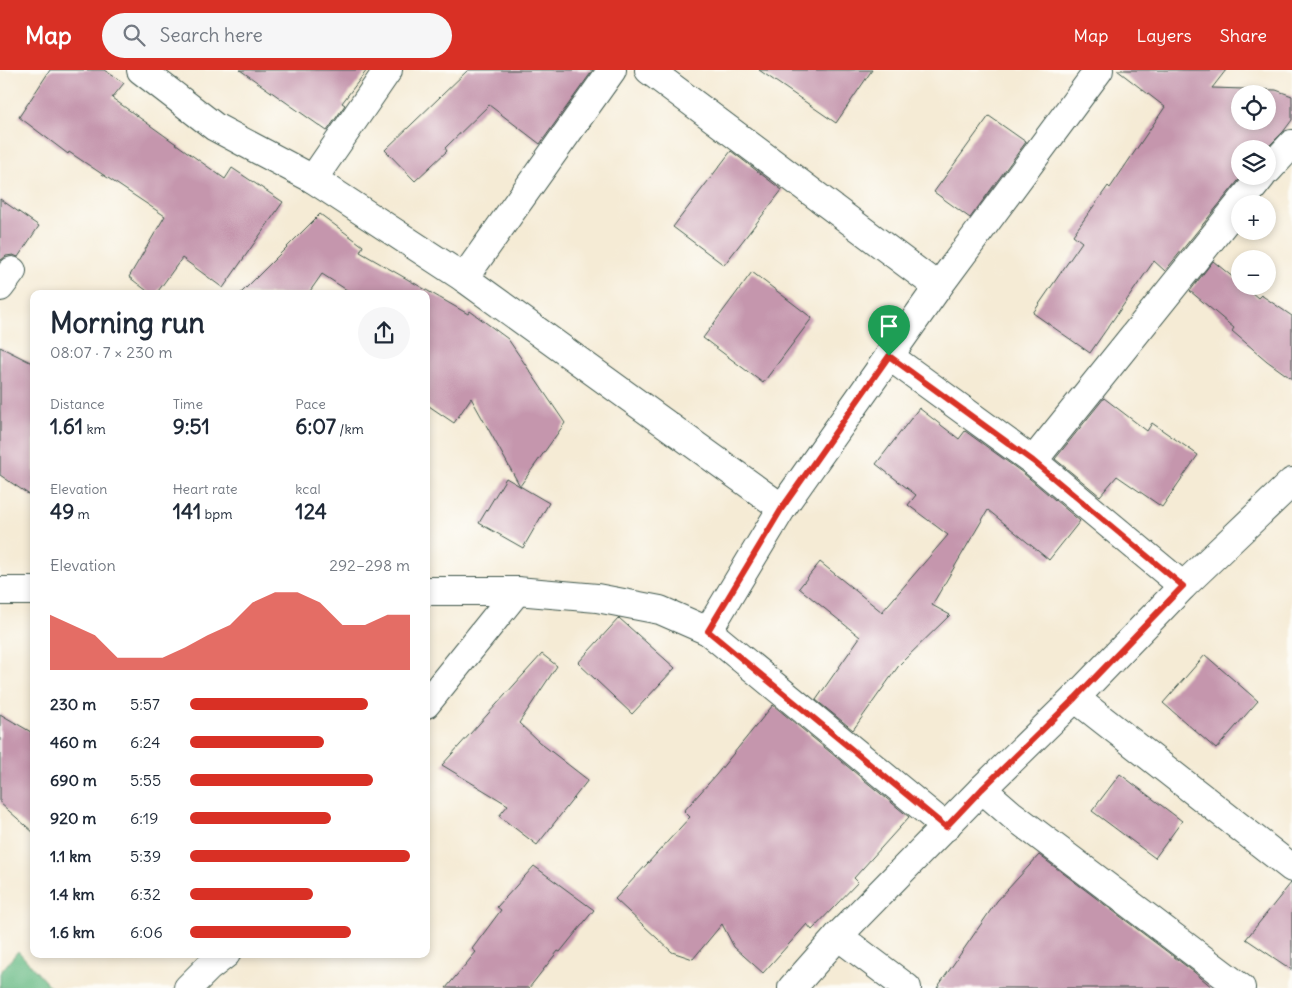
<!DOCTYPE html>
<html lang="en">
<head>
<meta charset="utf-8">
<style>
  body { margin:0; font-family:Delius,sans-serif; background:#f6f6f7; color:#1f2937; height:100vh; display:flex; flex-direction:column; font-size:19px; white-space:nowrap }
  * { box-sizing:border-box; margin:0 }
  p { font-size:16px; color:#747a83 }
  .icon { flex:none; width:28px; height:28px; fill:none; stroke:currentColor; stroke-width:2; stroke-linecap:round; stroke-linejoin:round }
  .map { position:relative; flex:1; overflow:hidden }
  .drawer { position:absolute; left:30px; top:220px; width:400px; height:668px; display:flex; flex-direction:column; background:#fff; border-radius:10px; box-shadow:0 2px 8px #0003 }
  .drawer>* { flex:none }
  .fabs { position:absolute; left:1231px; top:15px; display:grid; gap:10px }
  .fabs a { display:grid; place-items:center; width:45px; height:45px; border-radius:50%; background:#fff; box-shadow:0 2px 8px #0003; font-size:25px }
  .pin { position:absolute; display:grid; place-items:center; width:42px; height:42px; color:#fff; margin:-51px -21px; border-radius:50% 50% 50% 0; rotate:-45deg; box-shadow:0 0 5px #0007 }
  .pin .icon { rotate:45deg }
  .round { display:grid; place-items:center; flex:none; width:52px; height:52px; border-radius:26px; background:#f6f6f7 }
  .head { display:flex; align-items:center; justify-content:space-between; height:85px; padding:0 20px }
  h1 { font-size:28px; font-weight:700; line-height:38px }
  .figures { display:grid; grid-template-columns:repeat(3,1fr); gap:8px; height:85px; padding:5px 20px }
  .figures div { display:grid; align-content:center }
  .figures b { font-size:21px; font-weight:700 }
  .figures small { font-size:14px; font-weight:400 }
  .figures p { font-size:14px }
  .chart { height:140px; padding:10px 20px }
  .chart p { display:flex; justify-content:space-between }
  .chart svg { width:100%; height:90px; margin-top:5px; fill:#d93025; opacity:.7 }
  ul { padding:0 20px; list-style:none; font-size:16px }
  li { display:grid; grid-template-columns:80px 60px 1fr; align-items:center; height:38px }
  li i { height:12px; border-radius:6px; background:#d93025 }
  header { display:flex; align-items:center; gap:30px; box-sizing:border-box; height:70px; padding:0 25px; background:#d93025; color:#fff }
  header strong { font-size:24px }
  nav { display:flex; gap:28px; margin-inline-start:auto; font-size:18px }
  .search { width:350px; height:45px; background:#f6f6f7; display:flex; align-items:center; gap:12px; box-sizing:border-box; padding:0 18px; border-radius:28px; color:#747a83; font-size:19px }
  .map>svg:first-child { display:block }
</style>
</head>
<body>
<header>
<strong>Map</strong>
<div class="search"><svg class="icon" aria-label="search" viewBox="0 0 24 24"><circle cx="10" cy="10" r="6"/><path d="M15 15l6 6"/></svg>Search here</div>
<nav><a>Map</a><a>Layers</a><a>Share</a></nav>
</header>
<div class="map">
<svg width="1292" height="918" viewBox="0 0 1292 918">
  <rect width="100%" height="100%" fill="#fdfcf7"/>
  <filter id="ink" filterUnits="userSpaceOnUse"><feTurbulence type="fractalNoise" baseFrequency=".02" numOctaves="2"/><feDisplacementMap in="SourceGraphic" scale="10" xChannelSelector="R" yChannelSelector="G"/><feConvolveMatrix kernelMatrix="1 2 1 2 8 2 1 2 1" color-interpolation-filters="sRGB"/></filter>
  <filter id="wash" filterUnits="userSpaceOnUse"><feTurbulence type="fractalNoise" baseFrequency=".0096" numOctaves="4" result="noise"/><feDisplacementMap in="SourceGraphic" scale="20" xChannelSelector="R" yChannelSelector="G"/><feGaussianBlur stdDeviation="1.12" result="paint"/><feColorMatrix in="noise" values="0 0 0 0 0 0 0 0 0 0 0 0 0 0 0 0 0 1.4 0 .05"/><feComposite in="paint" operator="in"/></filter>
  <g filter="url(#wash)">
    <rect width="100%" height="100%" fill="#f5ebd5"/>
    <path fill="#6dbd89" stroke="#467d5e" d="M18,881l33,37h-51v-15z"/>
    <g id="blocks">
      <g fill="#c596ad" fill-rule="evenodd">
        <path d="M50,0h54l20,13 -12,15 113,81 7,-11 51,34 -60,86 -41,-30 -26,36h-5l-22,-17 36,-61 -96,-64 -1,2 -49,-37z"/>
        <path d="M240,0h127l-25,33 3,2 -18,26z"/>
        <path d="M468,0h125l-53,74 -51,-39 -44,43 2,3 -32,30 -30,-31z"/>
        <path d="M759,0h113l-36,53z"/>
        <path d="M1117,0h109l-14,18 64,2 16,6v24l-9,12 -17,17h-26v27h2l-77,95 -11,-10 -64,92 -57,-40 49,-71 -9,-7 35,-49 2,2 55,-81zM1240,24h28v27h-28z"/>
        <path d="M989,46l37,26 -56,76 -36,-26z"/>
        <path d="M731,81l51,39 -58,75 -51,-38z"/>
        <path d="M0,129l39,27 -21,31 -5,-2 -7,1 -6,5z"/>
        <path d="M320,144l43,32 -3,6 108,62 2,-3 38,28 57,84 -45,63 -49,-88 -17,25 -28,-19v-110h-73l-31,-20 -14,20h-68z"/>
        <path d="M1213,191l27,22v3h4l14,12 3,-3 31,21v63l-25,-18 -35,-30 2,-3 -44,-37z"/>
        <path d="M752,202l60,46 -49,65 -60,-45z"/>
        <path d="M0,277l34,17v134l-34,-23z"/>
        <path d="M1104,328l43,33 5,-8 46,32 -36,52 -45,-31 -17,20 -45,-37z"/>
        <path d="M919,338l40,31 6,-8 58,42 57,48 -31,39 -61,-50 -56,95 18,10 -50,49 -47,66 -37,-30 44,-63 -61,-49 21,-26 62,50 66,-77 -40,-30 8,-10 -40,-31z"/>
        <path d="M506,408l43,25 -26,45 -44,-25z"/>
        <path d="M619,548l56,50 -43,46 -54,-51z"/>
        <path d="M542,584l15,12 -38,57 20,19 49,38 -51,65 -38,-29 9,-11 -66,-40z"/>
        <path d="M1205,585l53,46 -42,48 -53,-46z"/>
        <path d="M773,635l136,112 -55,61 4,4 -46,48 -5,-6 -44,49 -29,-26 -12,-23 -29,35 -21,-7 -57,-53 75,-82 -6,-6 32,-36z"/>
        <path d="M0,644l31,18 3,101 -34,-30z"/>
        <path d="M1120,704l62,47 -27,37 -63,-47z"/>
        <path d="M1039,785l155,117 19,16h-276l60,-87z"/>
        <path d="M534,796l60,44 -34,42 -2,-1 -29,37h-83l30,-36 -4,-3 29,-39 -4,-3z"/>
        <path d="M1291,813h1v87l-46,-31z"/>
      </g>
    </g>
  </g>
  <g filter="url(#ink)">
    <use href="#blocks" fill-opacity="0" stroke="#3f574c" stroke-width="1"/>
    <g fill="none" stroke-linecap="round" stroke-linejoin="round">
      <defs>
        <g id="street">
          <path d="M141,0l74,57 98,52"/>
          <path d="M388,0l-75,109 151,99 318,230"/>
          <path d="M649,0l289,217"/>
          <path d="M1268,100l24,-26"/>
          <path d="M464,208l148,-208"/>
          <path d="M0,217l12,-16"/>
          <path d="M889,286l144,105 150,125"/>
          <path d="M1033,391l229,-285"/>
          <path d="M708,561l74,-123 156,-221 161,-217"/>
          <path d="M1075,628l217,170"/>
          <path d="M426,634l91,-113"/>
          <path d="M982,719l30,26 229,173"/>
          <path d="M838,866l69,52"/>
          <path d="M188,918l20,-20 18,-14"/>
        </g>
        <g id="secondary">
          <path d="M0,521h34"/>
          <path d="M426,521h91l80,7 63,12 48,21 238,196"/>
          <path d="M792,918l46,-52 144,-147 93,-91 108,-112 109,-104"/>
        </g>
      </defs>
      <use href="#street" stroke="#3f574c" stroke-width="30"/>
      <use href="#secondary" stroke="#3f574c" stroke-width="30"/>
      <use href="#street" stroke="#fff" stroke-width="28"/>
      <use href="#secondary" stroke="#fff" stroke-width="28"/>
    </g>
  </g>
  <g fill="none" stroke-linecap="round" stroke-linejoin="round" filter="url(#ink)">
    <defs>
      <path id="route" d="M889,286l144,105 150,125 -108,112 -93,91 -36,38 -238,-196 74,-123z"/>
    </defs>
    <use href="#route" stroke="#fff" stroke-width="10"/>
    <use href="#route" stroke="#d93025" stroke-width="6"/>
  </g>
</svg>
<div class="fabs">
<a><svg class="icon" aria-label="locate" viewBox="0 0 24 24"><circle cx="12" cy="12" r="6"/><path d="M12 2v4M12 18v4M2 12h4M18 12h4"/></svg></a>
<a><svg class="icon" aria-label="layers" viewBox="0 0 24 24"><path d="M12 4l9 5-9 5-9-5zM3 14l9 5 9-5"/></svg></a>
<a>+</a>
<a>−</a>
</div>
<div class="pin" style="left:889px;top:286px;background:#1e9e55"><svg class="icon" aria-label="arrive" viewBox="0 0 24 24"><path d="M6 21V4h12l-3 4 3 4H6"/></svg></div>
<section class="drawer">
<div class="head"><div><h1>Morning run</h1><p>08:07 · 7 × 230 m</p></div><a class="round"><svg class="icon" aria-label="share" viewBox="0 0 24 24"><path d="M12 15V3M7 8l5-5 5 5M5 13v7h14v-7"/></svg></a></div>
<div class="figures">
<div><p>Distance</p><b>1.61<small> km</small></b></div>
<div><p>Time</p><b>9:51</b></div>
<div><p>Pace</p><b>6:07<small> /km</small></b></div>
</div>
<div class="figures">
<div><p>Elevation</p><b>49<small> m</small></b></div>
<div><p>Heart rate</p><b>141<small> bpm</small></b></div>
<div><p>kcal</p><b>124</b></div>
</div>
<div class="chart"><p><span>Elevation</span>292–298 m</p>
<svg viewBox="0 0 160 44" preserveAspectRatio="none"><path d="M0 44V17L10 22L20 27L30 38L40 38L50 38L60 33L70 27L80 22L90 11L100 6L110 6L120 11L130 22L140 22L150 17L160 17V44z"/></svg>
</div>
<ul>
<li><b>230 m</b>5:57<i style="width:81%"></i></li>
<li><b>460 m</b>6:24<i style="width:61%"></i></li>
<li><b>690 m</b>5:55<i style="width:83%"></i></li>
<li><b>920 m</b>6:19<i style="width:64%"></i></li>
<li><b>1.1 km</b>5:39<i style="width:100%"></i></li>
<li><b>1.4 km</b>6:32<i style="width:56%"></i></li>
<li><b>1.6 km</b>6:06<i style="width:73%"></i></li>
</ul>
</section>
</div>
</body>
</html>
